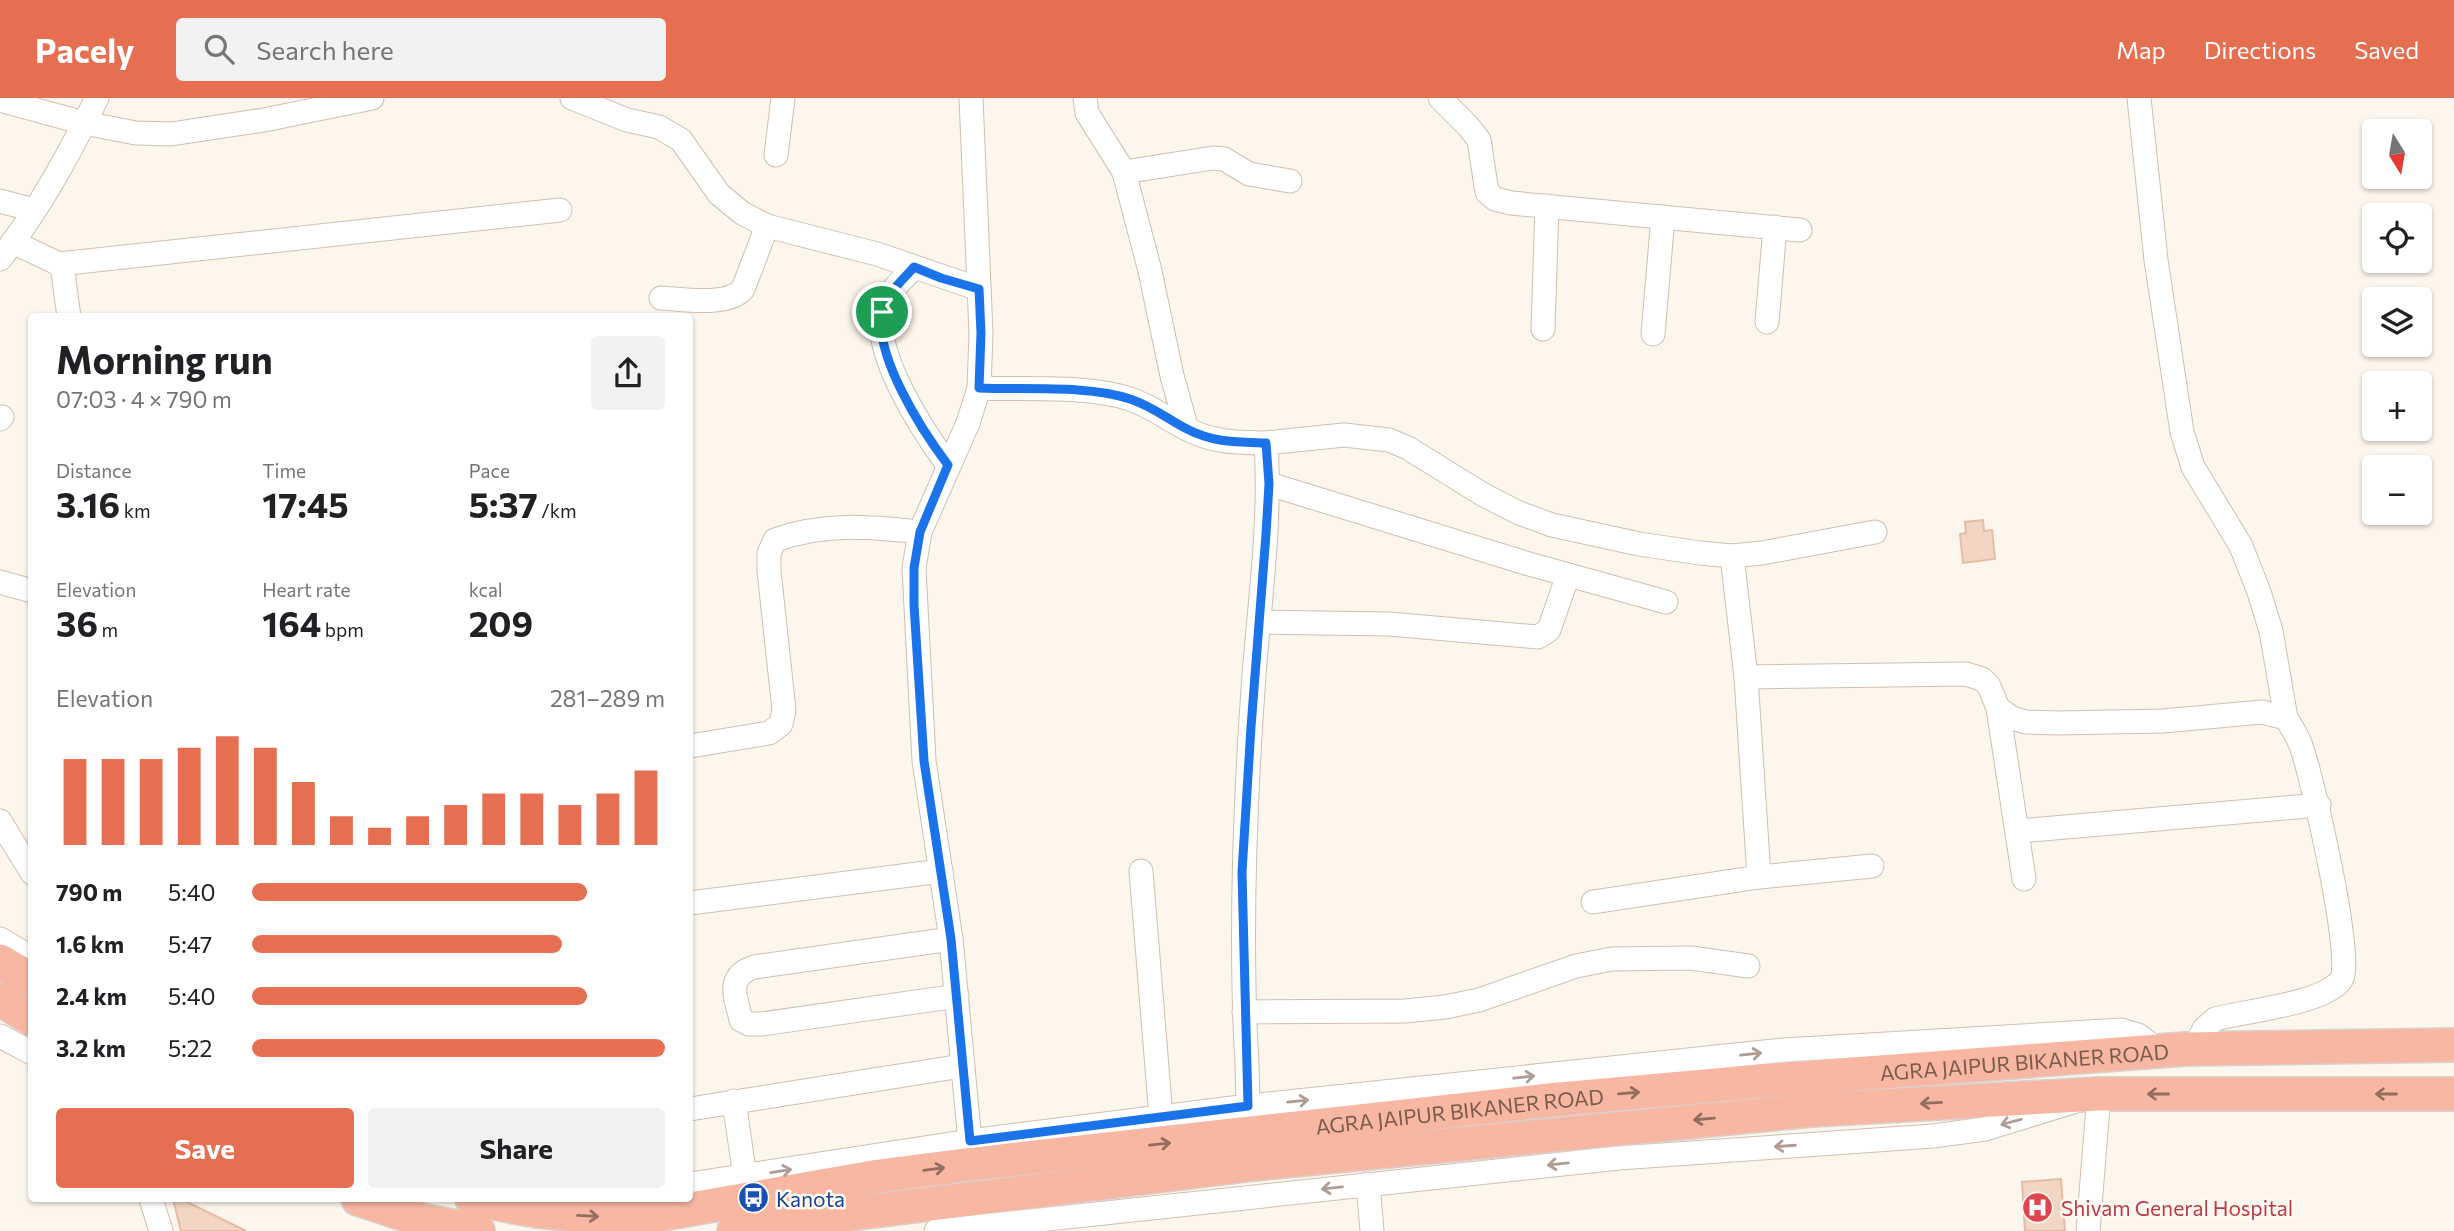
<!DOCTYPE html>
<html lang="en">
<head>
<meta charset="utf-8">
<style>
  body { margin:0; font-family:Commissioner,sans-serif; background:#f2f2f2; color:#202124; height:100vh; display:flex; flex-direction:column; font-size:26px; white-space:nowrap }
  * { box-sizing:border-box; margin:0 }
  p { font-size:23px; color:#757577 }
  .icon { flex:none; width:38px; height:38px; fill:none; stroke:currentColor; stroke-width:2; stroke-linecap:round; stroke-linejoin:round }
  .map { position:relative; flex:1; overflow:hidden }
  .sheet { position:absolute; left:28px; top:215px; width:665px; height:889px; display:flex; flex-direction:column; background:#fff; border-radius:7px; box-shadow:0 2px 5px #0004 }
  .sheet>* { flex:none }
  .needle { width:46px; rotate:169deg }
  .controls { position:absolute; left:2362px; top:21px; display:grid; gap:14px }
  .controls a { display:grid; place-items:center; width:70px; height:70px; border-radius:7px; background:#fff; box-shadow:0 2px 5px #0004; font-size:35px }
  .pin { position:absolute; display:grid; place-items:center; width:60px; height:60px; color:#fff; margin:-30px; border:4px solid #fff; border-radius:50%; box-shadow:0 2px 7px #0007 }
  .round { display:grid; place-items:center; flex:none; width:74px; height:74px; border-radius:7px; background:#f2f2f2 }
  .head { display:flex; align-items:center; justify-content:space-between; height:119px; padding:0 28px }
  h1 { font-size:38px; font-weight:700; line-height:52px }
  .figures { display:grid; grid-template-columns:repeat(3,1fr); gap:10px; height:119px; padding:7px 28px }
  .figures div { display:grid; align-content:center }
  .figures b { font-size:35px; font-weight:700 }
  .figures small { font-size:19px; font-weight:400 }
  .figures p { font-size:19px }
  .chart { height:196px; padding:14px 28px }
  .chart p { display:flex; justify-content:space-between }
  .chart svg { width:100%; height:126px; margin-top:7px; stroke:#e76f51; stroke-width:6 }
  .cta { display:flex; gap:14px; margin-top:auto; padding:14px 28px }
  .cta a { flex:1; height:80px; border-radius:7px; background:#e76f51; color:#fff; font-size:28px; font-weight:700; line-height:80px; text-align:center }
  .cta a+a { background:#f2f2f2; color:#202124 }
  ul { padding:0 28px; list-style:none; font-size:23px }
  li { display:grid; grid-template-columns:112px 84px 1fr; align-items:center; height:52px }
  li i { height:18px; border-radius:9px; background:#e76f51 }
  header { display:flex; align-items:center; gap:42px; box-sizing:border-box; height:98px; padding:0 35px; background:#e76f51; color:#fff }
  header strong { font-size:33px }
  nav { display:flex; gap:38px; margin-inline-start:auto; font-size:24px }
  .search { width:490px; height:63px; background:#f2f2f2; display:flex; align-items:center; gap:18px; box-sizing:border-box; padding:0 24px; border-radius:7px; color:#757577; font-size:26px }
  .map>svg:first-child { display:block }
</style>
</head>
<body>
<header>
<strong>Pacely</strong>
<div class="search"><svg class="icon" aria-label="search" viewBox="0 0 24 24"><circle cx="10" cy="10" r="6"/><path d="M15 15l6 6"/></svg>Search here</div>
<nav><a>Map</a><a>Directions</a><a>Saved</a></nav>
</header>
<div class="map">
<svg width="2454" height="1133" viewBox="0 0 2454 1133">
  <rect width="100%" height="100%" fill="#fdf6ec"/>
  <g fill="#f3d5c3" stroke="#e6bba3" stroke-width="2">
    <path d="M1983,422l1,11 8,-1 3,29 -32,4 -3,-29 6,-1 -1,-11z"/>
    <path d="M2061,1081l4,52h-40l-3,-49z"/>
    <path d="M173,1101h8l65,32h-65z"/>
  </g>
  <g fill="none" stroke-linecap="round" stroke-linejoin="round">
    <defs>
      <g id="minor">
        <path d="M572,0l55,22 32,7 22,13 38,54 23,19 25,13 110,28 102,35"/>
        <path d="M1085,0l2,15 37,59 26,99 22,105 15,53"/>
        <path d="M1440,0l28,28 11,14 8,52 8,7 16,4 289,27"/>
        <path d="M2139,0l17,162 26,172 11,35 48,79 18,46 12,39 15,87"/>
        <path d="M0,2l84,23 52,10 35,1 93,-14 108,-22"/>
        <path d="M776,57l7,-57"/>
        <path d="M1124,74l89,-14 11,1 25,15 41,7"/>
        <path d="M0,103l34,9"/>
        <path d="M13,144l46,22 4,8 6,45"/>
        <path d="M0,161c39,-49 69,-105 97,-161"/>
        <path d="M59,166l501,-54"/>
        <path d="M914,169c-11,13 -27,25 -31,42 -12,43 40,122 65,156"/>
        <path d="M661,200c22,1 67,9 82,-9l24,-63"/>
        <path d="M1767,224l8,-95"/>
        <path d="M1543,231l4,-123"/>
        <path d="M1653,236l10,-117"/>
        <path d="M979,290c46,2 109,-3 151,11 24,8 36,20 57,30 27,14 50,13 79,14 5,78 -6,155 -12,232 -9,124 -14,247 -8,371 2,25 1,50 3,74"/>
        <path d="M0,321l2,-2"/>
        <path d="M1266,345l78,-8 45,5 19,8 74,46 37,19 33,12 87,19 61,9 32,3 30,-3 113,-21"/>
        <path d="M1269,386l260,80 137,38"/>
        <path d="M1732,458l14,121 13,200"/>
        <path d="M0,484l32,9"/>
        <path d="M1259,524l130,2 149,13 11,-7 19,-55"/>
        <path d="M1746,579l220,-3 16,5 7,7 9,22 14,10 14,4 32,1 105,-2 99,-9 24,6c5,9 12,18 15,28 11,29 54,217 40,234 -18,24 -96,31 -126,39l-11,10 -10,20"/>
        <path d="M1998,610l26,171"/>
        <path d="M690,648l79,-13 12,-9 3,-14 -15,-139v-18l6,-13c49,-18 95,-13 145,-8"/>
        <path d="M0,723l32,52"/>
        <path d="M2019,733l300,-26"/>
        <path d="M1141,773l20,246"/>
        <path d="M1593,804l166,-25 113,-11"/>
        <path d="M690,805l251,-32"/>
        <path d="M0,841l32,19"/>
        <path d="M951,841l-197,28c-29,10 -18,30 -13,53l8,4h13l195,-28"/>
        <path d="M1244,914l161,-1 40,-4 34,-7 97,-34 36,-7 79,-1 57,8"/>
        <path d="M0,938l32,17"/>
        <path d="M734,1003l11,76"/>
        <path d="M690,1011l272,-43"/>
        <path d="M971,1055l-20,-214 -27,-178 -10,-193 6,-36 48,-109 11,-35 2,-55 -10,-235"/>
        <path d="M690,1086l280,-43 278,-35 536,-56 337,-20 17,5 21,16"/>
        <path d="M1368,1086l4,47"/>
        <path d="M151,1101l10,32"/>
        <path d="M936,1133l683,-73 314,-22 52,-7 114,-35 -11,137"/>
      </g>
      <g id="highway">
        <path d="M0,863l32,19"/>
        <path d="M0,901l32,20"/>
        <path d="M358,1101l67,22 53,10"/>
        <path id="s1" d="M472,1101l65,12 51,5h63l228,-40 93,-12 577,-64 212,-19 424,-32 269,-4"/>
        <path d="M734,1133l66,-11 454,-56 558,-54 287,-16h355"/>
      </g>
    </defs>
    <use href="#minor" stroke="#d1beb0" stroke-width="25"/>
    <use href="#highway" stroke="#dad1cd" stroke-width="36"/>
    <use href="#minor" stroke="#fff" stroke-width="23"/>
    <use href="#highway" stroke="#f7b7a3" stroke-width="33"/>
  </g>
  <defs><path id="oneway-shaft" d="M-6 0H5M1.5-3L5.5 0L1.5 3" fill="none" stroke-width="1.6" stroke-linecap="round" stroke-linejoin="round" transform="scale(1.75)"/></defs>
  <g stroke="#af9d94">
    <use href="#oneway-shaft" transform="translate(1751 956) rotate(-6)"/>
    <use href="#oneway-shaft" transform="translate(1524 979) rotate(-6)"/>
    <use href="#oneway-shaft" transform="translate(1298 1003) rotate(-6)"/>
    <use href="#oneway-shaft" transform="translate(2011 1024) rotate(165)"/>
    <use href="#oneway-shaft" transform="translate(1785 1048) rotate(176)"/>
    <use href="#oneway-shaft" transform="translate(1558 1066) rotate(174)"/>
    <use href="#oneway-shaft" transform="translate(781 1073) rotate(-9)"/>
    <use href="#oneway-shaft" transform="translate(1332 1090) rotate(174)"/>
  </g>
  <g stroke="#936e5e">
    <use href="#oneway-shaft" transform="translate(1629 995) rotate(-5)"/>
    <use href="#oneway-shaft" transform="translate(2158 996) rotate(180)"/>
    <use href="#oneway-shaft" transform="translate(2386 996) rotate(180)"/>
    <use href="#oneway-shaft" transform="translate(1931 1005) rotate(177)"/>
    <use href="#oneway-shaft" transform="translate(1704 1021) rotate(175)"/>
    <use href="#oneway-shaft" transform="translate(1160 1046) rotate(-6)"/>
    <use href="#oneway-shaft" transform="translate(934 1071) rotate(-7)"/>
    <use href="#oneway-shaft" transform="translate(588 1118) rotate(3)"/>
  </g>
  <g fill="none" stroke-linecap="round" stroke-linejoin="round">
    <defs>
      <path id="route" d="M914,169l27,11 38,11 2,44 -2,55c46,2 109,-3 151,11 24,8 37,20 57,30 27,14 50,13 79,14l3,41 -3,50 -15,193 -9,145 6,234 -278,35 -19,-202 -27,-178 -10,-156v-37l6,-36 28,-67c-25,-33 -77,-113 -65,-155 4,-17 20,-30 31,-43z"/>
    </defs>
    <use href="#route" stroke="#fff" stroke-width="14"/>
    <use href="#route" stroke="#1a73e8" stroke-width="9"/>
  </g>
  <defs>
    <symbol id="bus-disc" viewBox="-11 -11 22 22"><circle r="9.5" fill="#1a4fb4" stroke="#fffaf3"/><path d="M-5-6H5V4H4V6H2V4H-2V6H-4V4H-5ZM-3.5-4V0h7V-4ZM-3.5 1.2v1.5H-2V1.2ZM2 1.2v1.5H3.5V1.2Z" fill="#fff"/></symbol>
    <symbol id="hospital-disc" viewBox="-11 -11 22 22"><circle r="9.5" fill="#e0444e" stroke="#fffaf3"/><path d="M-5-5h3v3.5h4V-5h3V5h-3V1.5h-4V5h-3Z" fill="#fff"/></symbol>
  </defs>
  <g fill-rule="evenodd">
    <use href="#bus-disc" x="736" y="1082" width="35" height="35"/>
    <use href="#hospital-disc" x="2020" y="1092" width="35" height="35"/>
  </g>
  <g text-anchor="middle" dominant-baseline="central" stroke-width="5" stroke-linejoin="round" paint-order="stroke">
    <g font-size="21" fill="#7a5c4d" stroke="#fffaf3">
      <text stroke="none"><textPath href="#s1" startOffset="1563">AGRA JAIPUR BIKANER ROAD</textPath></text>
      <text stroke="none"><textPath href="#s1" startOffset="996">AGRA JAIPUR BIKANER ROAD</textPath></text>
    </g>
    <g font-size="21" fill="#164399" stroke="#fffaf3" text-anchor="start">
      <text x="776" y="1100">Kanota</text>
    </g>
    <g font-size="21" fill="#be3a42" stroke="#fffaf3" text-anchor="start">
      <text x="2061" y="1109">Shivam General Hospital</text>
    </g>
  </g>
</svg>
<div class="controls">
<a><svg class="needle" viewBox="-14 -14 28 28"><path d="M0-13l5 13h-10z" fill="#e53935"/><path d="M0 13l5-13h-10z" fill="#757577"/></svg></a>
<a><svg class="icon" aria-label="locate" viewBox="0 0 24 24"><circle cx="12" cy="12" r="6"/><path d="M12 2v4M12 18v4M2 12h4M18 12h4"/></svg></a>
<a><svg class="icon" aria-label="layers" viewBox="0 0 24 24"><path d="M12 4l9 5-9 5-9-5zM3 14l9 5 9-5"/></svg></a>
<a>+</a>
<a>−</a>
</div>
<div class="pin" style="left:882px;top:214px;background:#1e9e55"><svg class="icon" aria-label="arrive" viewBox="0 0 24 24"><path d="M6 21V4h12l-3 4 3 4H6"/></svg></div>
<section class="sheet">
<div class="head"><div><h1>Morning run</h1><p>07:03 · 4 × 790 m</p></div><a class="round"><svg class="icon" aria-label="share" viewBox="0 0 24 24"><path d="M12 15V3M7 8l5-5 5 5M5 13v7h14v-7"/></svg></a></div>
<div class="figures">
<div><p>Distance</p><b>3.16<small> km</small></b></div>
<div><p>Time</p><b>17:45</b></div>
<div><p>Pace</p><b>5:37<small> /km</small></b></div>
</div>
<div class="figures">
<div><p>Elevation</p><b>36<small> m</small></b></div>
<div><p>Heart rate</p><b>164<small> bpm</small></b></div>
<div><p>kcal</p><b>209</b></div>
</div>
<div class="chart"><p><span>Elevation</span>281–289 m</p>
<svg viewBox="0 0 160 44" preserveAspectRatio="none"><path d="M5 44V14M15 44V14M25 44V14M35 44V10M45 44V6M55 44V10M65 44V22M75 44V34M85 44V38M95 44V34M105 44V30M115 44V26M125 44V26M135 44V30M145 44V26M155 44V18"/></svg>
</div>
<ul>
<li><b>790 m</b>5:40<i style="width:81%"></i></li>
<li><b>1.6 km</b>5:47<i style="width:75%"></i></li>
<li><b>2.4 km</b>5:40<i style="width:81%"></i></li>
<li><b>3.2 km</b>5:22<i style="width:100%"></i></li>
</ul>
<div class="cta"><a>Save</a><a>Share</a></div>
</section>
</div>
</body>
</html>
